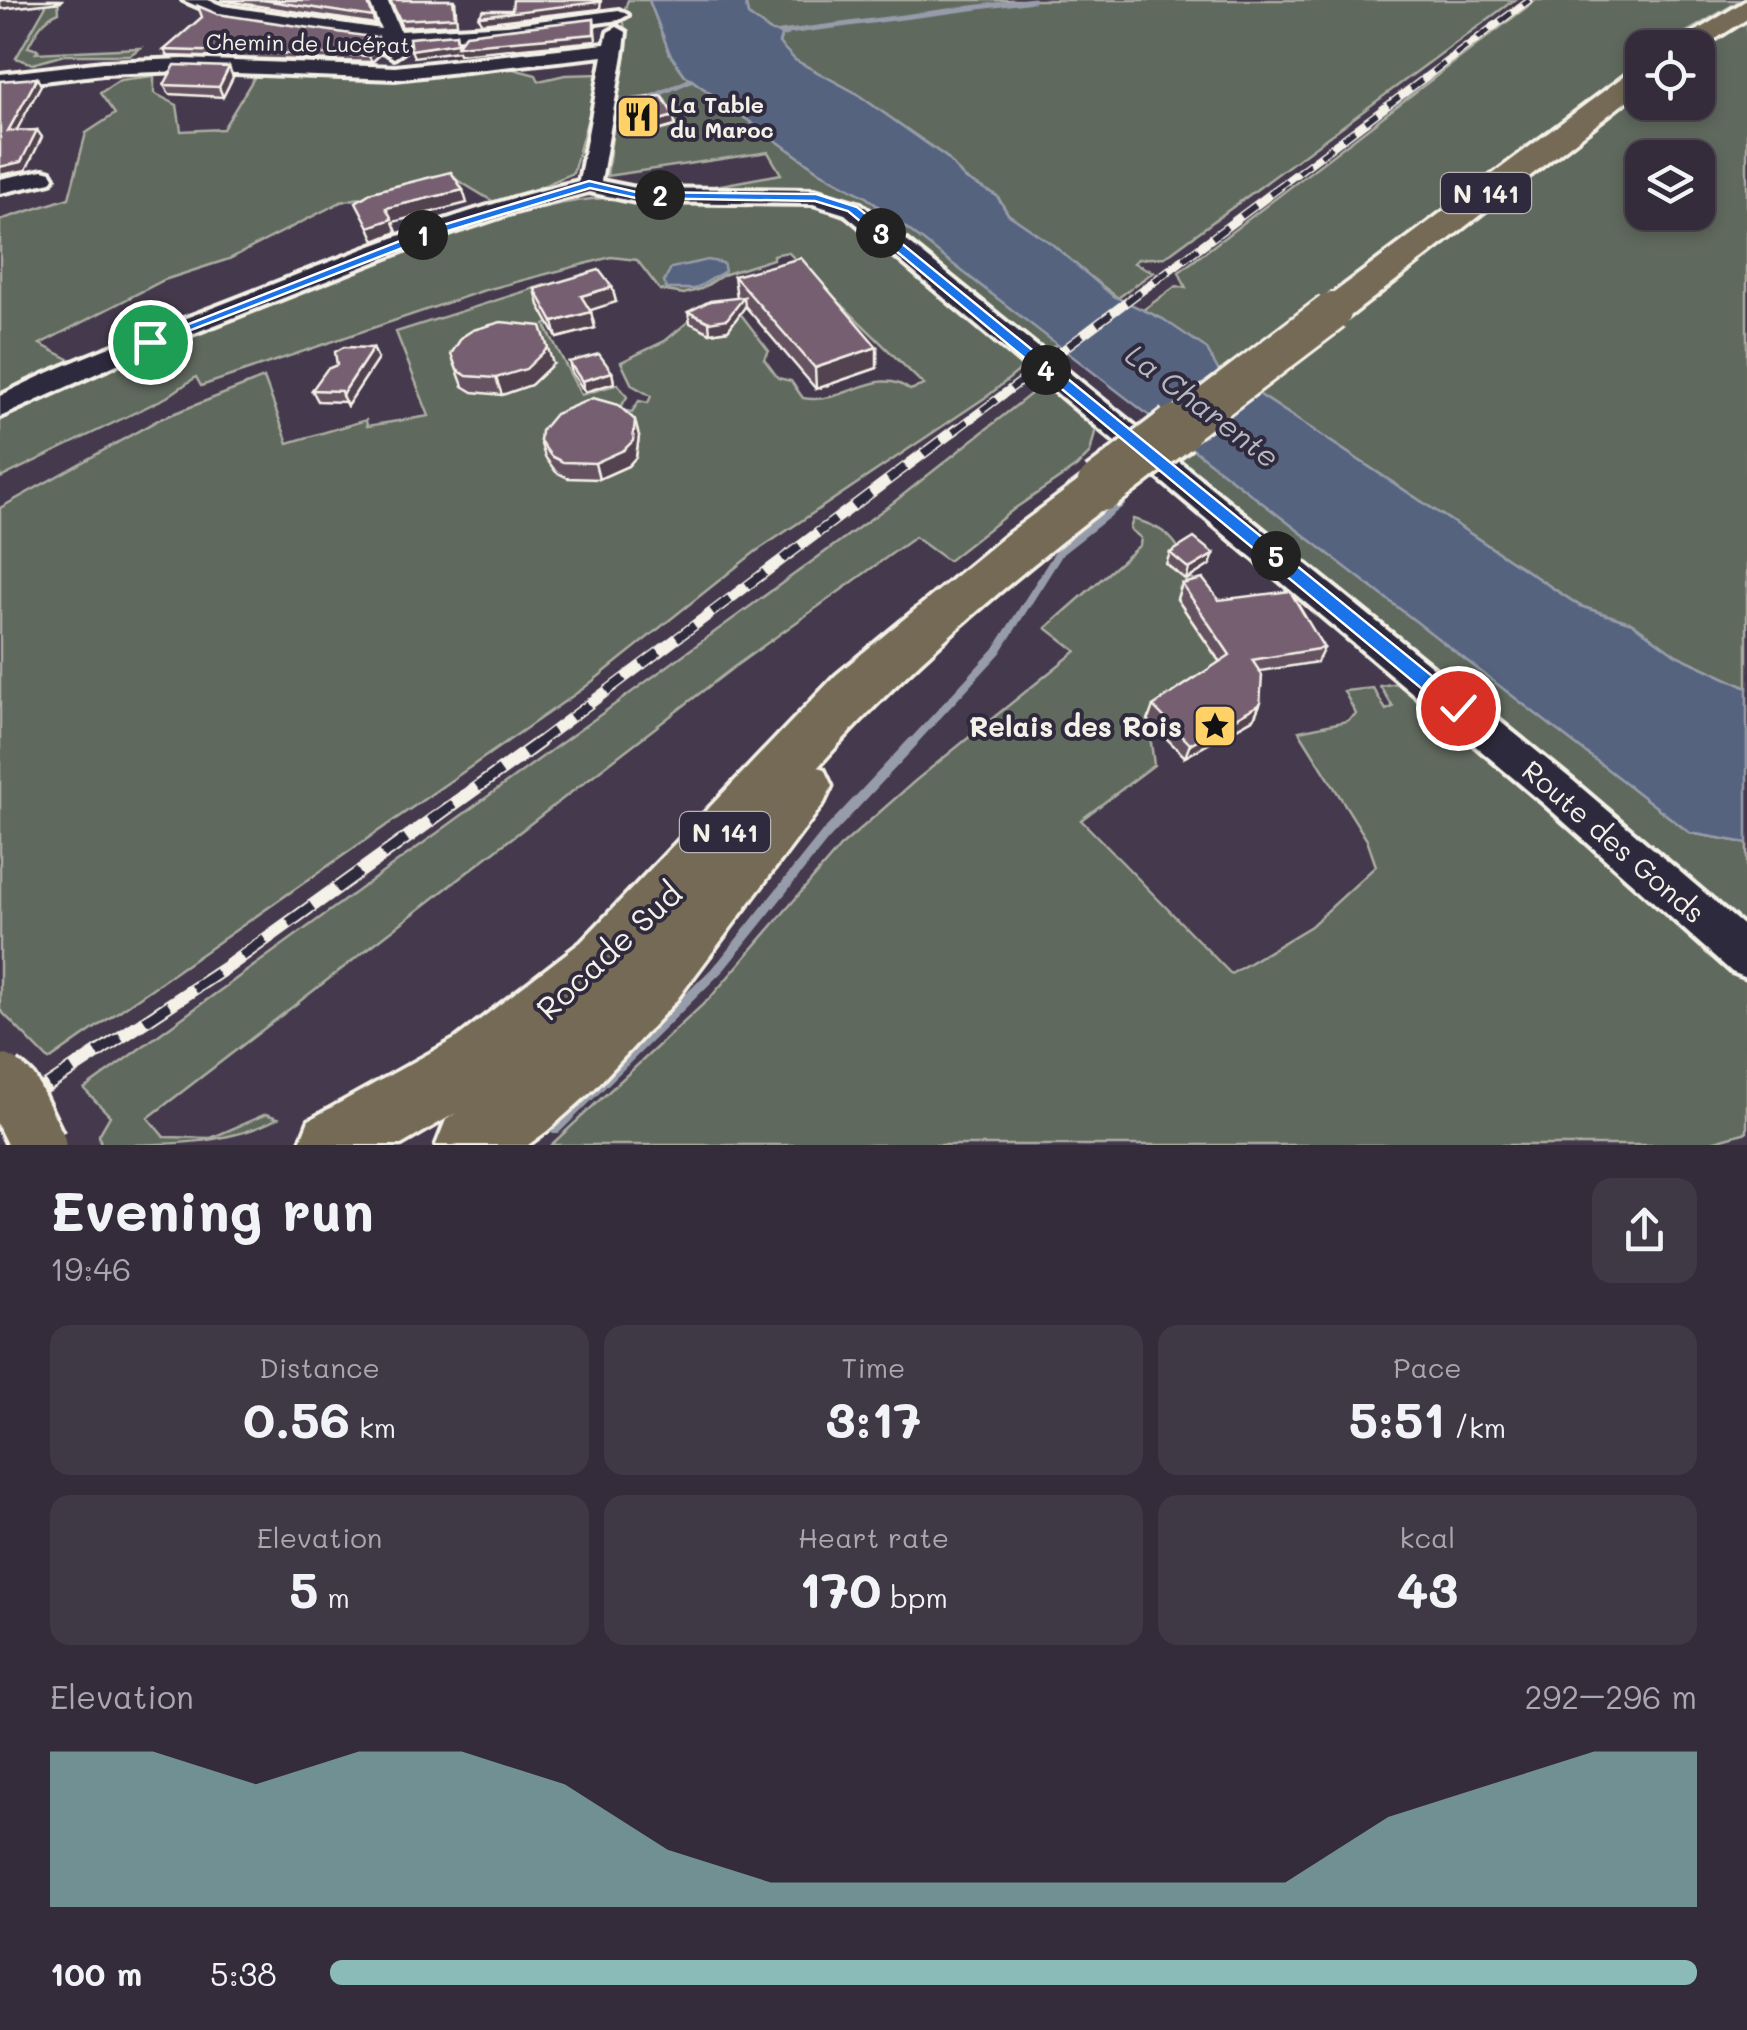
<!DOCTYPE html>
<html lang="en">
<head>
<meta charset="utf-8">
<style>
  body { margin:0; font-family:Mali,sans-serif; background:#3f3845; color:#f1f3f6; height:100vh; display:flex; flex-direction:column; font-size:38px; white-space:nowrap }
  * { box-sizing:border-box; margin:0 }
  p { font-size:32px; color:#a9a7af }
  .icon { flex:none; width:55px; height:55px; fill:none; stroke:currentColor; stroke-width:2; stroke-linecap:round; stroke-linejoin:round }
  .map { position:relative; height:1145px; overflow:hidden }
  .sheet { display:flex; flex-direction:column; background:#342c3a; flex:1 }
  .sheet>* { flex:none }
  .tools { position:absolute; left:1625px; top:30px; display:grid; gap:20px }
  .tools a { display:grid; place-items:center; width:90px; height:90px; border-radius:20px; background:#342c3a; box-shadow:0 5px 15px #0003,0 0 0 2px #4e4854; font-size:50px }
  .pin { position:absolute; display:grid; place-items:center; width:85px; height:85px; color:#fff; margin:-42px; border:5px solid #fff; border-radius:50%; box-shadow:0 2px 10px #0007 }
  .km { position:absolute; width:50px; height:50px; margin:-25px; border-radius:50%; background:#222; color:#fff; font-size:28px; line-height:50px; text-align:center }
  .round { display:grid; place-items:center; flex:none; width:105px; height:105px; border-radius:20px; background:#3f3845 }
  .head { display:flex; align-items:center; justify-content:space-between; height:170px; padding:0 50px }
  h1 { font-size:55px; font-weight:700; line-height:75px }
  .stats { display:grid; grid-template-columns:repeat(3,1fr); gap:15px; height:170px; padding:10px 50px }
  .stats div { display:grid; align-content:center; border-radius:20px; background:#3f3845; text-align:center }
  .stats b { font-size:50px; font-weight:700 }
  .stats small { font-size:28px; font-weight:400 }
  .stats p { font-size:28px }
  .chart { height:280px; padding:20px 50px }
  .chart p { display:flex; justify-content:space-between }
  .chart svg { width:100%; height:180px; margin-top:10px; fill:#8bbbb9; opacity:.7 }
  ul { padding:0 50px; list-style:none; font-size:32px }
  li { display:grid; grid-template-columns:160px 120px 1fr; align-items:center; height:75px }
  li i { height:25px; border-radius:12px; background:#8bbbb9 }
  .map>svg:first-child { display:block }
</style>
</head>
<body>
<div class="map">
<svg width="1747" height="1145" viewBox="0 0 1747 1145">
  <rect width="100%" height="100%" fill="#453a4d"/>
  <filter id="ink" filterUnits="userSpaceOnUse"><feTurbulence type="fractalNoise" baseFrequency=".01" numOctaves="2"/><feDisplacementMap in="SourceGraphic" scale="20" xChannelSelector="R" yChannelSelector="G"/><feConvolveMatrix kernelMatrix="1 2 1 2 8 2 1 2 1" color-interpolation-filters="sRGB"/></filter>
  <g filter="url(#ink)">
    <g fill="#60695d" stroke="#aaada2" stroke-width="2.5" fill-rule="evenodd">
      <path d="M49,0h9l1,12c-16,6 -23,20 -31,35l10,3 -2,3 104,-5 -10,7h-66l-31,9 -17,-6z"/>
      <path d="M628,0h21l21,54 15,21 135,97 46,25 192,146 -10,8 -175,-133 -59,-25 -104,-6 71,-13 -13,-22 -161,24 18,-143 -2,-19z"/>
      <path d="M745,0h769l-349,257 -27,2 -4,4 19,9 -35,26 -110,-84 -11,-18 -33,-18 -18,-21 -92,-65 -59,-32 -16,-16 2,-8 7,-3 -16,-1 -24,-17z"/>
      <path d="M1536,0h205l-80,47 -19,1v13l-419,315 -60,-57 -20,-9 33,-24 10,2 -7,-16z"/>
      <path d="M1747,16v672l-71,-33 -44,-32 -52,-17 -323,-213 151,-126 61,-41 173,-138v14h56v-54zM1642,158h56v54h-56z"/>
      <path d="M506,67l30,8 3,6 26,-6 35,-1 -27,99 -74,32 -45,-27 -113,24 -112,57 -65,21 -124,64 38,20 -78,40v-184l69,-22 17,-65 29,-19 -15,-21 20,-13 34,-4v17l23,12 4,26 42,-2 32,-53 144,1z"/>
      <path d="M608,198c84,12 181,-19 255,30l163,137 -37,30 -234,157 -171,136 -535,372 -49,-50v-502l160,-89 104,-41 24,65 78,-23 1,6 62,-10 -33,-84 152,-48 7,16 -16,5 10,18 -4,2 36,70 37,-11 9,13 -8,13 13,2 7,-11 9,2 3,-7 -19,-11 -11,-23 44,-21 42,-35 29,2 33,43 -5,8 14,19 13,3 12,17c40,8 75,-34 107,-8l14,-5 -136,-133 -15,3v4l-50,16 -22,14 -17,5 -24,-4 -23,-30 -26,-3 -129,34 -281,95 -5,-9 -29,20 -167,81v-59c144,-69 293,-134 446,-182 54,-17 105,-37 162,-39z"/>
      <path d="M1049,384l32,22 15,22 -6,25 -14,14 -62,42 -66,52 -33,-24 -181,130 -586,451 16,19 47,1 55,-24 12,4c-48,27 -118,27 -177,27l-2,-10 11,-19 -26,-27 810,-587 143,-113z"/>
      <path d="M1183,438l507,395 57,10v289l-46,13h-1150l159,-147 130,-151 75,-66 161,-130 -30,-23 94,-83 1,-7 -11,-9 3,-10c42,11 47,28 62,67l-6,5 -9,-4 -3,12 47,70 -76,51 6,45 -73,55 150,154 80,-48 65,-60 -9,-26 -68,-109 48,-10 9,-7 -12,-23 29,-3 13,22 7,-3 -13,-21 30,-5 -251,-223z"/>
    </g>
    <g fill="#57637f" stroke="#969ca9" stroke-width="2.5">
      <path d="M649,0h96l3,15 24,17 17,2 -8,2 -2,7 16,17 59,32 92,65 18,21 33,18 11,18 44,30 61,52 50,23 43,29 15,27 36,18 323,213 52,17 44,32 71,33v155l-57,-10 -824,-636 -46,-25 -135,-97 -15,-21z"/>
      <path d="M708,260l15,3 2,8 -30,18h-29l-2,-8 7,-13z"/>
    </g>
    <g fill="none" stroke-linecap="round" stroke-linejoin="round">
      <g stroke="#969ca9" stroke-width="5">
        <path d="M780,33l253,-33"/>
        <path d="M647,99l44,-19"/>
      </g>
      <path stroke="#969ca9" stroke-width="8" d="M911,744l86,-93 63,-100 61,-48"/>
      <path stroke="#969ca9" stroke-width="10" d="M556,1129l165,-163 104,-130 88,-94"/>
      <defs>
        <g id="minor">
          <path d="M183,0h25l15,6 158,23 -12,-29h18l13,31 108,-6 111,-15 9,5 -9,5 -111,15 -105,7v10l-9,6 -9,-6 -1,-11 -164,-25z"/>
          <path d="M617,27l9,5 -2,17 -23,132 35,7 179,2 46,14 710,575 176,150v49l-15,-6 -189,-169 -698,-589 -32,-10 -177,-2 -47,-10 -81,22 -88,30 -294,116 -126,57v-21c75,-39 154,-65 233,-96 114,-45 226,-91 346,-119l24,-125 -208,23 -211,-8 -81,3 -103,12v-12l103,-12 81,-3 211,8 210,-23 3,-12z"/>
          <path d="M43,170l8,2 3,5 -3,5 -51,11v-14z"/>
        </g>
        <g id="highway">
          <path d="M1747,0v19l-49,31 -30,-2z"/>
          <path d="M1642,68v21l-297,231 -13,3 -13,-3 -6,-8 6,-8 313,-234z"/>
          <path d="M1101,471l16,5 6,11 -6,11c-106,82 -210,168 -299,269l6,2 8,17 -8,17 -149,199 -82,88 -46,41 -19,14h-92l10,-25 10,-7 -55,32h-102l10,-25 146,-81 126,-97 255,-267 170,-140 79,-59z"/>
        </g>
      </defs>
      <use href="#minor" stroke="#f4f1e8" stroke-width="8"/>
      <use href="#highway" stroke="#f4f1e8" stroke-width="7"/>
      <use href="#minor" fill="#2f2a3d" fill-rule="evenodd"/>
      <use href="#highway" fill="#756b55" fill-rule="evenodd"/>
      <defs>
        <path id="rail-far3" d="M1276,189l253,-189"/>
        <path id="rail-far2" d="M953,432l327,-245"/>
        <path id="rail-far1" d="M536,744l420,-315"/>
        <path id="rail" d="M0,1117l227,-150 313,-225"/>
      </defs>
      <use href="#rail-far3" stroke="#f4f1e8" stroke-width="8"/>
      <use href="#rail-far2" stroke="#f4f1e8" stroke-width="9"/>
      <use href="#rail-far1" stroke="#f4f1e8" stroke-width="11"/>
      <use href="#rail" stroke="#f4f1e8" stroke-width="14"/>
      <use href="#rail-far3" stroke="#2f2a3d" stroke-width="5" stroke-dasharray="14" stroke-linecap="butt"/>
      <use href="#rail-far2" stroke="#2f2a3d" stroke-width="6" stroke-dasharray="18" stroke-linecap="butt"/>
      <use href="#rail-far1" stroke="#2f2a3d" stroke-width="8" stroke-dasharray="22" stroke-linecap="butt"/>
      <use href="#rail" stroke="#2f2a3d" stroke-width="10" stroke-dasharray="29" stroke-linecap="butt"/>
      <defs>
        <path id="major-bridge" d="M0,1082l12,10 26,53"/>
        <path id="highway-bridge-far1" d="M1174,432l158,-120"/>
        <path id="highway-bridge" d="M1101,487l76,-58"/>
      </defs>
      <use href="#major-bridge" stroke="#f4f1e8" stroke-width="62" stroke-linecap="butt"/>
      <use href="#highway-bridge-far1" stroke="#f4f1e8" stroke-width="44" stroke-linecap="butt"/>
      <use href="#highway-bridge" stroke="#f4f1e8" stroke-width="55" stroke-linecap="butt"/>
      <use href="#major-bridge" stroke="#756b55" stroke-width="55"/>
      <use href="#highway-bridge-far1" stroke="#756b55" stroke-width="38"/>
      <use href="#highway-bridge" stroke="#756b55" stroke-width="48"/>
    </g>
    <g fill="#665262" stroke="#f4f1e8" stroke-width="2.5">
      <path d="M220,0h147l8,24z"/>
      <path d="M389,0h66l2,24 -55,3z"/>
      <path d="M217,14l164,30 1,9 -10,9 -204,-6 -4,-6z"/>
      <path d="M233,77l-10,20 -54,-3 -5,-9z"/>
      <path d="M734,276l143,71v21l-61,21 -71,-83 -17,24 -18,3 -20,-10 -2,-11 49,-14z"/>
      <path d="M612,287l4,15 -26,8 5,18 -38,10 -18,-33 -4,-16z"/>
      <path d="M373,348l5,11 -31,47 -2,-4 -27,-1 -6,-11 25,-25z"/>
      <path d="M451,354l102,10 -22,21 -29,10 -29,-3 -10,-6z"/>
      <path d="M569,362l43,10 2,11 -29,9 -13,-19z"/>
      <path d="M639,436l-3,21 -8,9 -29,13 -31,-1 -12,-6 -11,-15 -5,-16z"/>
      <path d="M1170,553l40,12 -24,15 -20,-16z"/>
      <path d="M1182,584l142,64 -7,14 -57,9v33l-6,14 -69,39 -37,-37 5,-14 67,-44 -43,-63z"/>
    </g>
    <g fill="#534250" stroke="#f4f1e8" stroke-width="2.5">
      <path d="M0,0h62l-1,2 -61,7z"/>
      <path d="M601,0l-1,9 -119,14 -2,-7z"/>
      <path d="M594,19l2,22 -137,13 -1,-3 -44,6 -3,-7 45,-16 2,12z"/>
      <path d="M378,38l4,15 -10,9 -3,-6z"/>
      <path d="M229,67l4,10 -10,20 -4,-10z"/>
      <path d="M37,78l4,7 -29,54 -4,-8z"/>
      <path d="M674,116l1,10 -39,11 -1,-10z"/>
      <path d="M37,130l5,7 -16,33 -26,5v-8z"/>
      <path d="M463,190l4,13 -74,19 4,10 -22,9 -6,-14 17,-19z"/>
      <path d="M612,287l4,15 -31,10 -4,-16z"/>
      <path d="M744,297l1,10 -17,23 -18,3 -1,-11z"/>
      <path d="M591,312l4,16 -38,10 -4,-16z"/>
      <path d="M877,347v21l-61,21 -1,-21z"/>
      <path d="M373,348l5,11 -31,47 -5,-11z"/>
      <path d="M548,348l5,16 -22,21 -29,10 -6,-17z"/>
      <path d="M612,372l2,11 -29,9 -3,-11z"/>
      <path d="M635,420l4,16 -3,21 -8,9 -29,13 -4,-16z"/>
      <path d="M1214,554l-4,11 -24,15 3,-11z"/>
      <path d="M1260,704l-6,14 -69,39 5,-13z"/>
    </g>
    <g fill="#775f72" stroke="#f4f1e8" stroke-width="2.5">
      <path d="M263,0h104l6,17z"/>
      <path d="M390,0h63l2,17 -55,3z"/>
      <path d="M513,0h86v2l-120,14 4,-6h29z"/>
      <path d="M198,6l19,8 161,24 1,8 -10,10 -205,-6 38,-33z"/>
      <path d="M594,19v15l-137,12 9,-12z"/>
      <path d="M456,34l1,9 -46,7 -2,-12z"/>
      <path d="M175,65l54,2 -10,20 -55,-2z"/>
      <path d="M37,78l-29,53 29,-1 -16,32 -21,5v-86z"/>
      <path d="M662,96l12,20 -39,11 -5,-28z"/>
      <path d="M451,172l12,18 -77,18 6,11 -23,8 -13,-25 16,-10z"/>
      <path d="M801,258l76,89 -62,21 -81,-92z"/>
      <path d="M599,270l13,17 -31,9 10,16 -38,10 -18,-33z"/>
      <path d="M744,297l-17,22 -18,3 -21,-10 22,-11z"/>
      <path d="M501,322l40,4 7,22 -22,21 -30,9 -29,-2 -10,-6 -6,-16 11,-17 11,-7z"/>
      <path d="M344,347l29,1 -31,47 -1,-4 -29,-1 15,-21 10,-4 -2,-13z"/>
      <path d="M599,354l13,18 -30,9 -13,-19z"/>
      <path d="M593,398l25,7 17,15 -2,21 -9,9 -29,13 -32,-1 -12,-6 -11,-15 1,-10 14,-17z"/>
      <path d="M1194,538l20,16 -25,15 -19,-16z"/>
      <path d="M1203,579l16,21 71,-9 34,57 -72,12 10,15 -2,29 -70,40 -37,-38 77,-51 -48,-71z"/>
    </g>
  </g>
  <path fill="#1a73e8" stroke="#fff" stroke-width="2.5" d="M589,181l47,11 180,2 41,13 607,495v11h-13l-603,-502 -33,-10 -179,-3 -46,-10 -149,45 -286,111 -12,-2 290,-114z"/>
  <defs>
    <symbol id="restaurant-square" viewBox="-11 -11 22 22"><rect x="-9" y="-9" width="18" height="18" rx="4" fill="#ffd166" stroke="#2f2a3d"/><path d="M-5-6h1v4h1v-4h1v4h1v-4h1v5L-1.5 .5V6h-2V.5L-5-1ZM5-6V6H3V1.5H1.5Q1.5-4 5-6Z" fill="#111"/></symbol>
    <symbol id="sight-square" viewBox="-11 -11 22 22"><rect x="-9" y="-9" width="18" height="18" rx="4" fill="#ffd166" stroke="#2f2a3d"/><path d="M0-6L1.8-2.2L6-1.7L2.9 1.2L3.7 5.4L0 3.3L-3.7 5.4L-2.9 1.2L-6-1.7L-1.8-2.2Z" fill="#111"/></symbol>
  </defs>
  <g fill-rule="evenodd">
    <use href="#restaurant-square" x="613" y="92" width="50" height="50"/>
    <use href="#sight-square" x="1190" y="701" width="50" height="50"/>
  </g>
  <g text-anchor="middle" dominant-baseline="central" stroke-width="8" stroke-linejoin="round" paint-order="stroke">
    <g font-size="22" fill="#f4f1e8" stroke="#2f2a3d">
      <text transform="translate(308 43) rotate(1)">Chemin de Lucérat</text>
    </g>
    <g font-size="22" font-weight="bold" fill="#f4f1e8" stroke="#2f2a3d" text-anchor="start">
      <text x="670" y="104">La Table<tspan x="670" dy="25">du Maroc</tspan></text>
    </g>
    <g fill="#2f2a3d" stroke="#b9b5b5" stroke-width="2.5">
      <rect x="1441" y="173" width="90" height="40" rx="8"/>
      <rect x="680" y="812" width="90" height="40" rx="8"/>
    </g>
    <g font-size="25" font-weight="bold" fill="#f4f1e8">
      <text x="1486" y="193">N 141</text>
      <text x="725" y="832">N 141</text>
    </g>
    <g font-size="28" font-weight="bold" fill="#f4f1e8" stroke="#2f2a3d" text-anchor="end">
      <text x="1182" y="726">Relais des Rois</text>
    </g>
    <g font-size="28" fill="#f4f1e8" stroke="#2f2a3d">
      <text transform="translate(1614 841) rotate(41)">Route des Gonds</text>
    </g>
    <g font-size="30" font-style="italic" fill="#b5b8be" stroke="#2f2a3d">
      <text transform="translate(1203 405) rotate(37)">La Charente</text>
    </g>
    <g font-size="32" fill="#f4f1e8" stroke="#2f2a3d">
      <text transform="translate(608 950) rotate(-43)">Rocade Sud</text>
    </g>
  </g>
</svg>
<div class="tools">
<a><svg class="icon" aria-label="locate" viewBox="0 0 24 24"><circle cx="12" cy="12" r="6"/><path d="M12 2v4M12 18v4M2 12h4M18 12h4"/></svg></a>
<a><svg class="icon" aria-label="layers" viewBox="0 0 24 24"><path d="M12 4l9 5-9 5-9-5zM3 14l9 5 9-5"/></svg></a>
</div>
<div class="pin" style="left:150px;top:342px;background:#1e9e55"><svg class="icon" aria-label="arrive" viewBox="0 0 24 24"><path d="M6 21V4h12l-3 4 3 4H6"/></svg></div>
<div class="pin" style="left:1458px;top:708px;background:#d93025"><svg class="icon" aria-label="check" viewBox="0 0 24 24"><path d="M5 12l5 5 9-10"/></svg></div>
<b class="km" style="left:423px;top:235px">1</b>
<b class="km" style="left:660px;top:195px">2</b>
<b class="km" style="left:881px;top:233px">3</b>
<b class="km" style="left:1046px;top:370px">4</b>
<b class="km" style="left:1276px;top:556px">5</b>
</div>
<section class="sheet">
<div class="head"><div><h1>Evening run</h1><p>19:46</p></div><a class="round"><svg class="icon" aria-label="share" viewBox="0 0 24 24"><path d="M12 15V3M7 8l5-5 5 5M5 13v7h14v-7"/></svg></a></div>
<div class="stats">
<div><p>Distance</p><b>0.56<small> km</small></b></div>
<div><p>Time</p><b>3:17</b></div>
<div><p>Pace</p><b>5:51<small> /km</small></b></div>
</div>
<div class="stats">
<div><p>Elevation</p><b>5<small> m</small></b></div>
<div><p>Heart rate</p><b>170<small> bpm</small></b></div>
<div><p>kcal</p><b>43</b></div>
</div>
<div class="chart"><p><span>Elevation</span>292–296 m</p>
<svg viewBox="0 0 160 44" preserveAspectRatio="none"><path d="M0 44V6L10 6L20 14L30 6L40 6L50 14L60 30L70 38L80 38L90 38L100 38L110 38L120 38L130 22L140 14L150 6L160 6V44z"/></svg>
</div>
<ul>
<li><b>100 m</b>5:38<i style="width:100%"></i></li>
</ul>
</section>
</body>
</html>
